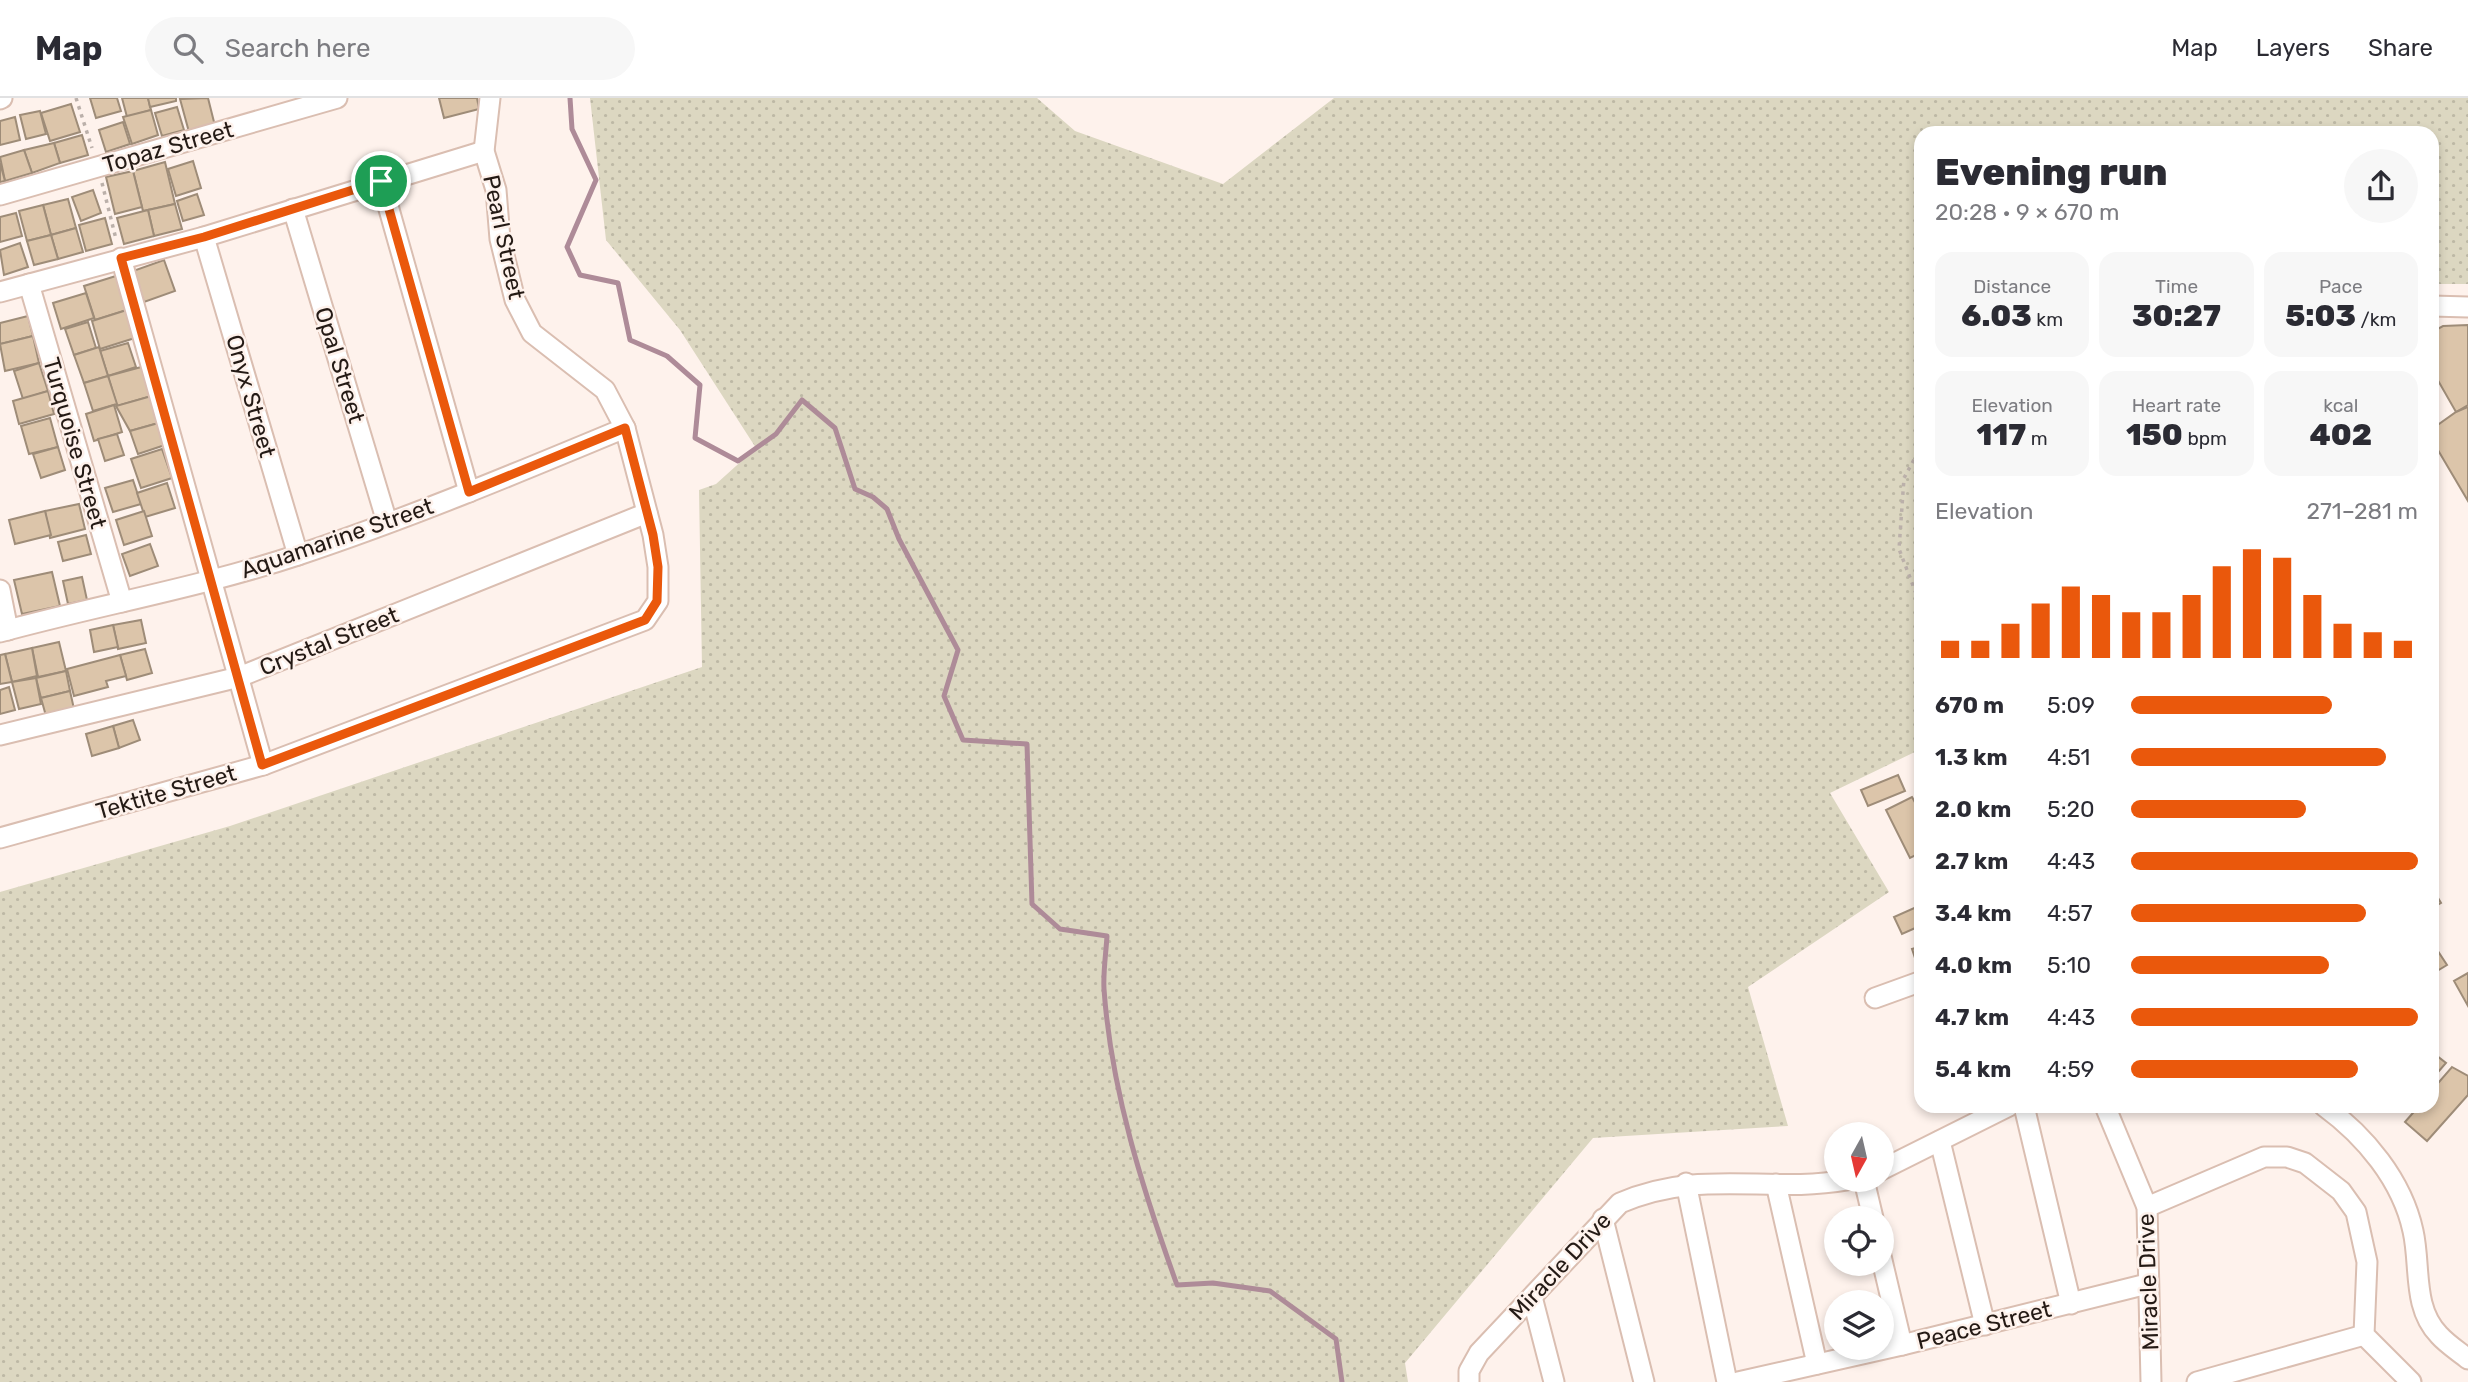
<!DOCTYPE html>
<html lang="en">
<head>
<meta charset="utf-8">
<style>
  body { margin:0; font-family:Rubik,sans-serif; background:#f7f7f7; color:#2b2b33; height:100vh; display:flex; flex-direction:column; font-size:26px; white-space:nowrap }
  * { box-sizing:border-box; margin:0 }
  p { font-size:23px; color:#7c7c81 }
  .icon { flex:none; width:38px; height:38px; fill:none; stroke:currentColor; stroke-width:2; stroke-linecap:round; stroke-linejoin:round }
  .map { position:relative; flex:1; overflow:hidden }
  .drawer { position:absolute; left:1914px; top:28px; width:525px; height:987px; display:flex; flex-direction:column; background:#fff; border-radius:21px; box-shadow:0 4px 10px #0003 }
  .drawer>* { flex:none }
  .needle { width:46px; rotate:188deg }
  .tools { position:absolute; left:1824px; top:1024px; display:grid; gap:14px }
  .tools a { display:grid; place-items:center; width:70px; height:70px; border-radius:50%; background:#fff; box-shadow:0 4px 10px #0003; font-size:35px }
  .pin { position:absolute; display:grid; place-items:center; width:60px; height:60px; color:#fff; margin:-30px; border:4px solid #fff; border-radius:50%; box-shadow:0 2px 7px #0007 }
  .round { display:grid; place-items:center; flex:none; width:74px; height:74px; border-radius:37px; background:#f7f7f7 }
  .head { display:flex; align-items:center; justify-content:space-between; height:119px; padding:0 21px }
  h1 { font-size:38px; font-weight:800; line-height:52px }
  .metrics { display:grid; grid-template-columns:repeat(3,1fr); gap:10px; height:119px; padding:7px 21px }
  .metrics div { display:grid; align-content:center; border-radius:18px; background:#f7f7f7; text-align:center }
  .metrics b { font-size:30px; font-weight:800 }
  .metrics small { font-size:19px; font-weight:400 }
  .metrics p { font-size:19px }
  .chart { height:196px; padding:14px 21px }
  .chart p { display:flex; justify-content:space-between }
  .chart svg { width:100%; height:126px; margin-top:7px; stroke:#ea580c; stroke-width:6 }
  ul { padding:0 21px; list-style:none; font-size:23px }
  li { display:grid; grid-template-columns:112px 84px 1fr; align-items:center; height:52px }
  li i { height:18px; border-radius:9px; background:#ea580c }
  header { display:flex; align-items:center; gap:42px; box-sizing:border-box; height:98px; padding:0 35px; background:#fff; border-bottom:2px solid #e1e1e2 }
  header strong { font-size:33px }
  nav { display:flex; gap:38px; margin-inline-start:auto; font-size:24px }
  .search { width:490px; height:63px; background:#f7f7f7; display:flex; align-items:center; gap:18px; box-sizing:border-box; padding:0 24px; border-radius:38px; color:#7c7c81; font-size:26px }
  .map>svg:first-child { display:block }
</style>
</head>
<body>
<header>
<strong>Map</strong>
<div class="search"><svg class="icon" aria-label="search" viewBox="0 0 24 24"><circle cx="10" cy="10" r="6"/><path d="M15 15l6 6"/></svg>Search here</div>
<nav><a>Map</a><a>Layers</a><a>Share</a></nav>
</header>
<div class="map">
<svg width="2468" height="1284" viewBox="0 0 2468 1284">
  <defs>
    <pattern id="grass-dots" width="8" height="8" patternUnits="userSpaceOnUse" patternTransform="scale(1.75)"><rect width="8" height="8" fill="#dcd7c1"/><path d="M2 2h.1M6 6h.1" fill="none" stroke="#bdb8a5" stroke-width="1.8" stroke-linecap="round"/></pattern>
  </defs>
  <rect width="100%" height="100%" fill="#fef2ec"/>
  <path fill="url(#grass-dots)" d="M590,0h447l38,33 148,53 111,-86h1134v186h-35l-1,-151h-510l-1,616 -91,44 59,99 -141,95 40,139 -195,12 -188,225 3,19h-1408v-490l230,-66 472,-159 -3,-177 17,-6 40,-36 -76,-118 -74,-90z"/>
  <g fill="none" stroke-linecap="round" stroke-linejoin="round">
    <path stroke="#ae8b98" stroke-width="5" d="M570,0l2,31 24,51 -29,67 13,28 38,8 12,57 37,16 33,29 -5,53 43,23 38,-27 26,-34 33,28 20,61 18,8 14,12 12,30 59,111 -14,46 19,44 64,4 5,160 28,25 47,7c-1,17 -4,36 -3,53 7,101 39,201 73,296l36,-2 57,8 66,48 6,43"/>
  </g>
  <g fill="#dcc5aa" stroke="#9e8c78" stroke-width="2">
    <path d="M90,0h27l4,13 -25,7z"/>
    <path d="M122,0h26l3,12 -24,7z"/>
    <path d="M148,0h28v3l-26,6z"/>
    <path d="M208,0l7,28 -26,6 -9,-33z"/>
    <path d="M439,0h38l2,11 -35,9z"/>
    <path d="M71,6l9,28 -30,9 -9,-28z"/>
    <path d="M177,9l7,23 -22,6 -7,-23z"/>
    <path d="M151,12l7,25 -26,9 -9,-27z"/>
    <path d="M40,13l6,23 -20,5 -6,-24z"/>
    <path d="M15,19l5,23 -20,5v-24z"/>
    <path d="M123,24l7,22 -24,8 -7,-22z"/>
    <path d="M82,37l6,20 -28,8 -6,-20z"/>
    <path d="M54,45l6,20 -28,10 -8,-23z"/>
    <path d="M24,52l8,23 -27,8 -5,-24z"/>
    <path d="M193,63l8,27 -25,8 -8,-27z"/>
    <path d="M165,64l10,42 -32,7 -10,-40z"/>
    <path d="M0,65l5,18 -5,1z"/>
    <path d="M133,73l9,36 -27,7 -9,-37z"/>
    <path d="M93,92l8,23 -20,8 -9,-24z"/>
    <path d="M197,96l7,21 -21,6 -6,-20z"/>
    <path d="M68,101l8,29 -25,7 -8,-30z"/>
    <path d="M175,106l7,25 -28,7 -6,-26z"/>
    <path d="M43,107l8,30 -24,6 -8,-30z"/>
    <path d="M148,112l6,26 -30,8 -7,-26z"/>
    <path d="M16,115l6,23 -22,6v-25z"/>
    <path d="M105,120l7,26 -26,7 -7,-26z"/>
    <path d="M76,130l7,24 -25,7 -7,-24z"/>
    <path d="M51,137l7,24 -24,6 -7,-24z"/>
    <path d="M20,145l8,24 -24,8 -4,-25z"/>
    <path d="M164,162l11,31 -31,11 -11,-31z"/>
    <path d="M119,177l11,34 -35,11 -11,-34z"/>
    <path d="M86,195l8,25 -33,11 -8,-26z"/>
    <path d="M130,211l8,28 -38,12 -8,-28z"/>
    <path d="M28,218l5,20 -33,8v-21z"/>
    <path d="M88,224l8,26 -22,7 -9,-26z"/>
    <path d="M2468,227v80l-12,7 -24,-42v-38l11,-6z"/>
    <path d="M33,238l6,27 -34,8 -5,-27z"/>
    <path d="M128,245l8,24 -28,9 -8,-25z"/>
    <path d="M99,249l9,29 -24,7 -10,-28z"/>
    <path d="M39,265l9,28 -25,8 -9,-28z"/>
    <path d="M145,268l10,29 -38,11 -9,-30z"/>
    <path d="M108,278l9,28 -24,7 -9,-28z"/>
    <path d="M48,293l6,23 -35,10 -6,-23z"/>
    <path d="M155,297l7,27 -32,9 -14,-25z"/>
    <path d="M114,307l8,27 -28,9 -8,-27z"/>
    <path d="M2468,309v94l-36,-61v-11l24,-17z"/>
    <path d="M50,320l8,29 -29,7 -8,-28z"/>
    <path d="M162,324l6,22 -30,10 -8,-23z"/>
    <path d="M117,336l7,21 -19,6 -7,-22z"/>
    <path d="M58,349l7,23 -24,8 -8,-24z"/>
    <path d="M162,351l10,29 -31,10 -10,-29z"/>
    <path d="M133,382l8,24 -28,8 -8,-24z"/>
    <path d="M167,385l8,25 -30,9 -8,-24z"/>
    <path d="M79,406l6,25 -35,9 -5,-27z"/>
    <path d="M45,413l6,24 -36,9 -6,-24z"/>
    <path d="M144,413l8,25 -28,9 -8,-25z"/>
    <path d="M86,437l5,19 -28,7 -5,-19z"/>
    <path d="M150,446l8,22 -28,10 -8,-22z"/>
    <path d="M52,474l8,34 -38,8 -8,-34z"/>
    <path d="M82,479l5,23 -19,4 -5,-23z"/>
    <path d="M141,522l5,23 -28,6 -5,-24z"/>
    <path d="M113,527l5,22 -24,5 -4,-22z"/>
    <path d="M59,544l7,29 -28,6 -6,-29z"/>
    <path d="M32,550l5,28 -25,6 -7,-28z"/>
    <path d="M145,551l7,24 -25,7 -7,-25z"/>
    <path d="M5,556l7,28 -12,2v-29z"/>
    <path d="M120,557l6,21 -20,5 2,6 -34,9 -7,-27z"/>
    <path d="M66,573l4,20 -29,7 -5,-20z"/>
    <path d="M36,580l5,26 -22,5 -7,-27z"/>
    <path d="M9,589l6,23 -15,4v-24z"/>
    <path d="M70,593l4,18 -28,7 -5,-18z"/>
    <path d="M133,622l7,20 -21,8 -6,-22z"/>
    <path d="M113,628l6,22 -27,8 -6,-22z"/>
    <path d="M1898,677l7,16 -37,15 -7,-16z"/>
    <path d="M1912,699l10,18v37l-12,6 -24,-48z"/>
    <path d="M2432,790l9,15 -9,5z"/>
    <path d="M1921,807l1,20 -20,9 -8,-17z"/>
    <path d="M2432,844l15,23 -15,9z"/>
    <path d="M1922,848v13l-6,2 -4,-12z"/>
    <path d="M2468,875v33l-14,-25z"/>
    <path d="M2432,954l14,11 -14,16z"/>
    <path d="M2452,969l16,9v19l-41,46 -22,-19 14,-16h13v-16z"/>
  </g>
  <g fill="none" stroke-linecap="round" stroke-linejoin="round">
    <defs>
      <g id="minor">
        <path d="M0,1l2,-1"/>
        <path d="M381,83l88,311"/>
        <path d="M0,97l337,-97"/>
        <path d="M293,111l94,313"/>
        <path d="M204,139l94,318"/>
        <path d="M121,160l142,507"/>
        <path d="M29,186l93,318"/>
        <path d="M0,194l204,-55 280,-86"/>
        <path d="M2432,208l36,1"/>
        <path d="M0,492l8,40"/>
        <path d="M0,534c99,-27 201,-45 298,-77 111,-37 219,-82 327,-127"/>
        <path d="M0,637l239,-58 408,-164"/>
        <path d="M0,740l263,-73 382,-145 13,-19v-34l-5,-32 -28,-107 -20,-38 -73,-57 -17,-33 -15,-61 -4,-49 -12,-39 6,-53"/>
        <path d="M1875,900l47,-17"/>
        <path d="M2024,1008l47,198"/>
        <path d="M2105,1008l42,101 4,175"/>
        <path d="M2324,1008c41,30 78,74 89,125 8,35 -1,76 26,104 8,9 19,16 29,24"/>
        <path d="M1940,1043l45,184"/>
        <path d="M1881,1072l128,-64"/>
        <path d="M1864,1082l9,38"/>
        <path d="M1686,1085l41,199"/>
        <path d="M1776,1086l41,180"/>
        <path d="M2147,1109l117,-50h23l18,6 36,28 15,21 11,50 -3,73 47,47"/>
        <path d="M1603,1121l41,163"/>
        <path d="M1881,1158l21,89"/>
        <path d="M1532,1199l22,85"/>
        <path d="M1469,1284v-11l10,-18 141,-150c81,-35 147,-9 227,-23"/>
        <path d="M1738,1284l164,-37 245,-61"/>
        <path d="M2197,1284l167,-47"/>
      </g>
    </defs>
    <use href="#minor" stroke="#dabeb1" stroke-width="23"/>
    <g stroke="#bbb0aa" stroke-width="3.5" stroke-dasharray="3.5 5" stroke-linecap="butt">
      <path d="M76,0l16,50"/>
      <path d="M102,85l14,56"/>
      <path d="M1922,347l-18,33 -5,71 23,60"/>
    </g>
    <use href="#minor" stroke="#fff" stroke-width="19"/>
  </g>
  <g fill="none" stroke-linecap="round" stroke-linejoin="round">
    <defs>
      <path id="route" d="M381,83l88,311 156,-64 28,107 5,32 -1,34 -12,19 -383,145 -141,-507 83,-21z"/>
    </defs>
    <use href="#route" stroke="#fff" stroke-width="14"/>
    <use href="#route" stroke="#ea580c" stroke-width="9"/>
  </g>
  <g text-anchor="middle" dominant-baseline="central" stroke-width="5" stroke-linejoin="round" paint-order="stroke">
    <g font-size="23" fill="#241a15" stroke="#fef2ec">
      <text transform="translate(168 49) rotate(-16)">Topaz Street</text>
      <text transform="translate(504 139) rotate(78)">Pearl Street</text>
      <text transform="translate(340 267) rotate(73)">Opal Street</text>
      <text transform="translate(251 298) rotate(74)">Onyx Street</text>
      <text transform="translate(75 345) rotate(74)">Turquoise Street</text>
      <text transform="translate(337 440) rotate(-19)">Aquamarine Street</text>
      <text transform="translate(329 543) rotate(-22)">Crystal Street</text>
      <text transform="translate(166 694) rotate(-16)">Tektite Street</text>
      <text transform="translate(1560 1168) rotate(-47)">Miracle Drive</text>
      <text transform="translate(2148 1184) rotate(-92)">Miracle Drive</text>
      <text transform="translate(1984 1227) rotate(-14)">Peace Street</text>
    </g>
  </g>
</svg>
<div class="tools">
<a><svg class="needle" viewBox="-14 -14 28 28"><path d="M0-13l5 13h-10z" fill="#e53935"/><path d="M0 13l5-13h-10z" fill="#7c7c81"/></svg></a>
<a><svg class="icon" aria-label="locate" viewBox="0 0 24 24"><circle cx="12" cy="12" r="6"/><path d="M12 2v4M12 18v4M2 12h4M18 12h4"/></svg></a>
<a><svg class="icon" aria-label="layers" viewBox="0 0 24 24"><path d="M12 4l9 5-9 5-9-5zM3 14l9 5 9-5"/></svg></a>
</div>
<div class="pin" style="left:381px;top:83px;background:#1e9e55"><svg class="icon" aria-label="arrive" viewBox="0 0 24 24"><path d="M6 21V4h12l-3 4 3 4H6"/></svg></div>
<section class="drawer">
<div class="head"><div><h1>Evening run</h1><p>20:28 · 9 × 670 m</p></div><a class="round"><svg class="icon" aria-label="share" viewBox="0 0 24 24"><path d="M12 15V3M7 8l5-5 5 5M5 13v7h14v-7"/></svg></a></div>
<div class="metrics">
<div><p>Distance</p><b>6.03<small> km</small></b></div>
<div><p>Time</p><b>30:27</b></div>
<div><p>Pace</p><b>5:03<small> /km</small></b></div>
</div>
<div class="metrics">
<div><p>Elevation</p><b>117<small> m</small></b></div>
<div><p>Heart rate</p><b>150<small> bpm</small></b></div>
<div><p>kcal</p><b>402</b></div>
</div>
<div class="chart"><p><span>Elevation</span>271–281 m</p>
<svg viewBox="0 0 160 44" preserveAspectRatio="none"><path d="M5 44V38M15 44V38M25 44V32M35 44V25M45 44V19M55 44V22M65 44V28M75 44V28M85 44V22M95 44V12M105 44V6M115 44V9M125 44V22M135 44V32M145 44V35M155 44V38"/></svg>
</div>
<ul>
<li><b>670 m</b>5:09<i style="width:70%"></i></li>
<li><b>1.3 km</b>4:51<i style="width:89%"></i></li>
<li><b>2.0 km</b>5:20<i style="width:61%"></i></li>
<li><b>2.7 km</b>4:43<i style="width:100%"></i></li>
<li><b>3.4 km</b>4:57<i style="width:82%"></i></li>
<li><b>4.0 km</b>5:10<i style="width:69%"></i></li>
<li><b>4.7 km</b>4:43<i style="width:100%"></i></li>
<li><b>5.4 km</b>4:59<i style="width:79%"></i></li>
</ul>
</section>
</div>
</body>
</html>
